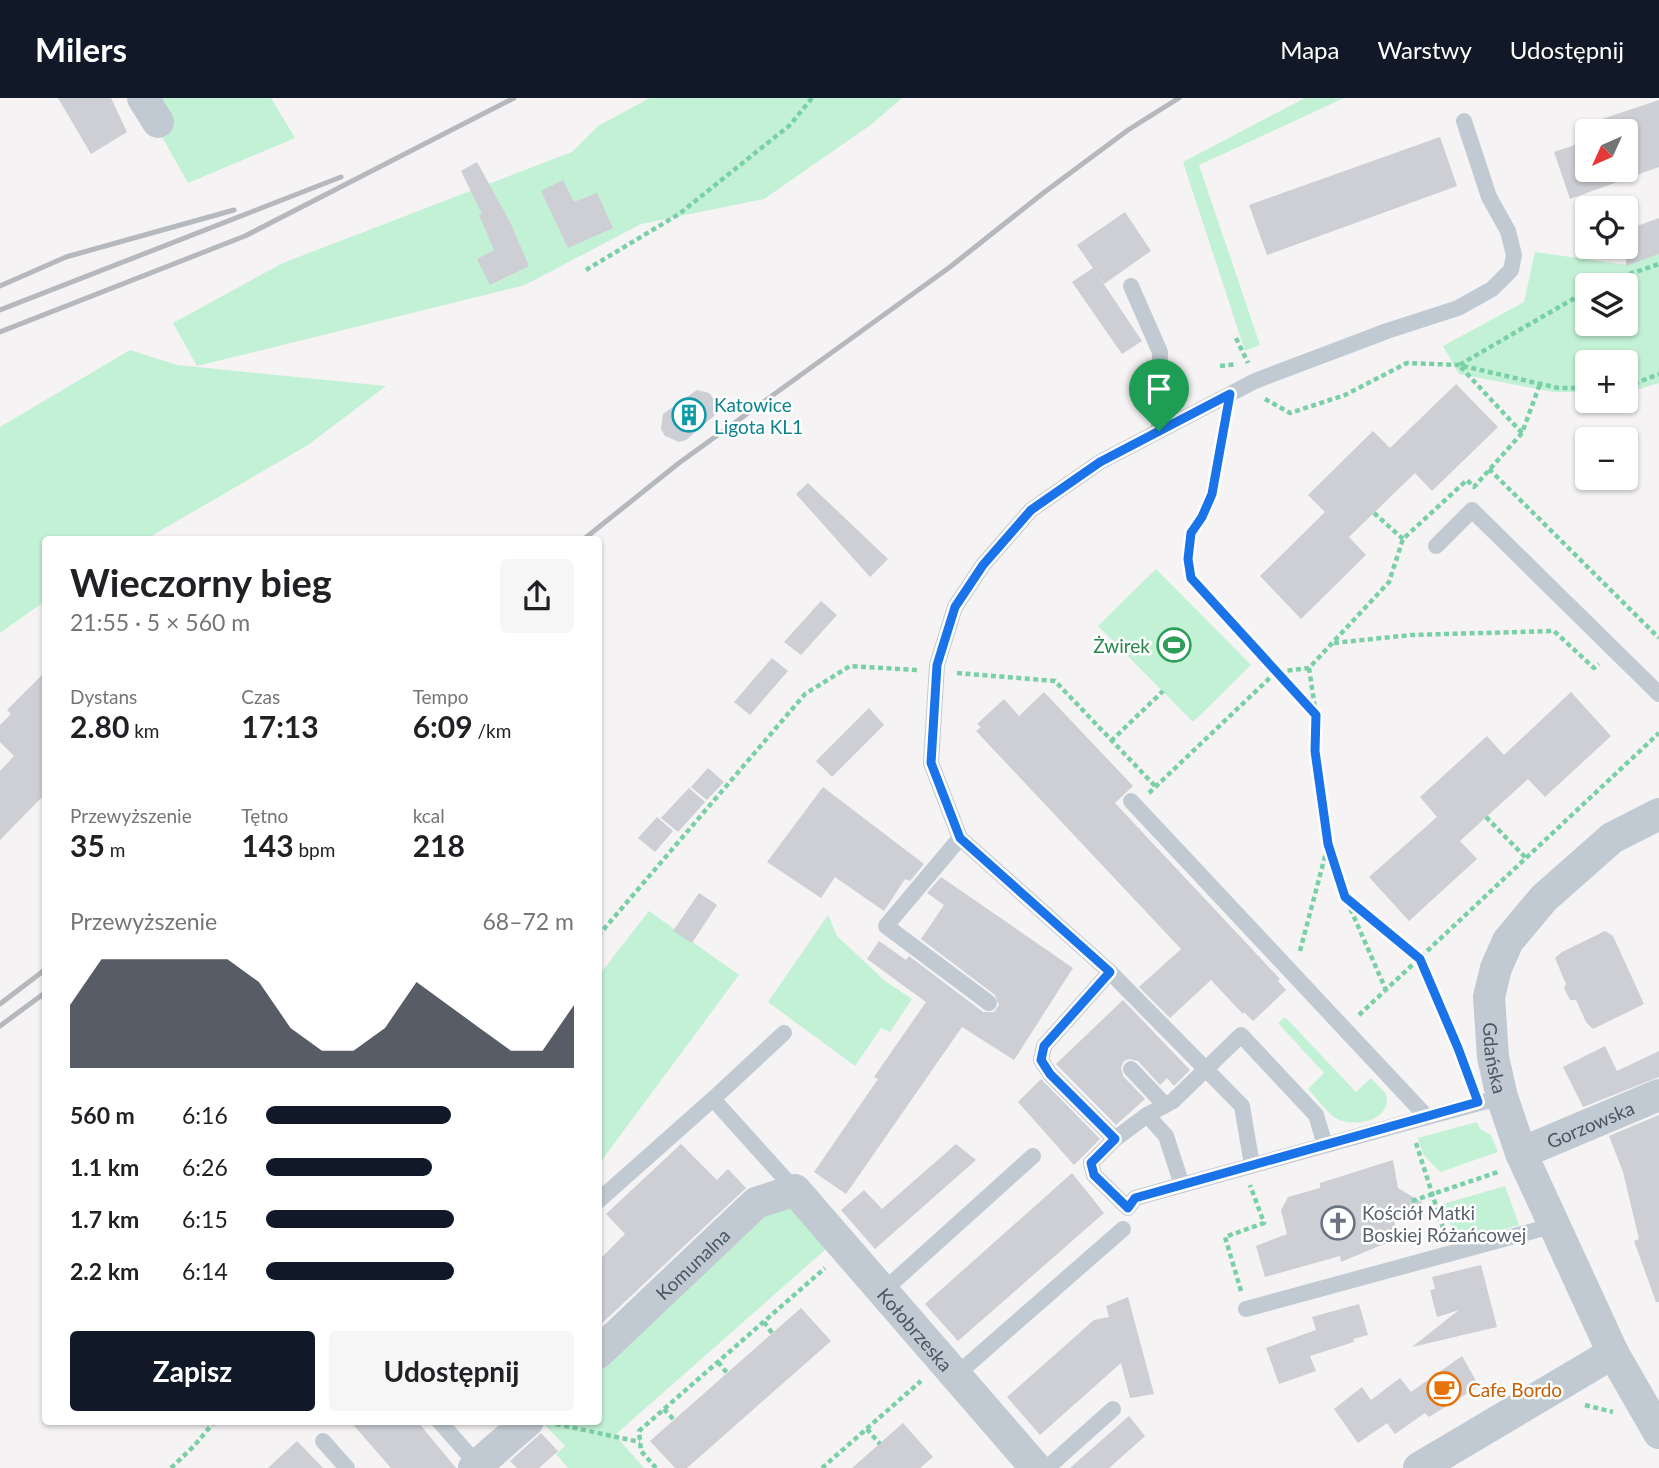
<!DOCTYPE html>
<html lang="pl">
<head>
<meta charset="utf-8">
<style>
  body { margin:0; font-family:Lato,sans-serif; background:#f6f6f6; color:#202124; height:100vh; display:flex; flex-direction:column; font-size:26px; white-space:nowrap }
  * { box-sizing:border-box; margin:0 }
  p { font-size:23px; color:#757577 }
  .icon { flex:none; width:38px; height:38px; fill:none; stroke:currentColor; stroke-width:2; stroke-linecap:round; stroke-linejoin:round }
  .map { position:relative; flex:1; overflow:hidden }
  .side { position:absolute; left:42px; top:438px; width:560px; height:889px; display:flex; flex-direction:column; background:#fff; border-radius:7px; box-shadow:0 2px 5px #0004 }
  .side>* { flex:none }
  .needle { width:46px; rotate:225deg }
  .buttons { position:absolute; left:1575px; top:21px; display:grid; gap:14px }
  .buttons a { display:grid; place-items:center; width:63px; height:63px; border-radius:7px; background:#fff; box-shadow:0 2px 5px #0004; font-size:35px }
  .pin { position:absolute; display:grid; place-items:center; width:60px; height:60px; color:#fff; margin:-72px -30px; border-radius:50% 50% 50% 0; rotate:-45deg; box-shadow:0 0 7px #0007 }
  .pin .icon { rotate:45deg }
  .round { display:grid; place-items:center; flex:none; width:74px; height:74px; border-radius:7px; background:#f6f6f6 }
  .head { display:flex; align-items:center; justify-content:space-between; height:119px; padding:0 28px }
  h1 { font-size:38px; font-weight:700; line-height:52px }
  .stats { display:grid; grid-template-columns:repeat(3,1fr); gap:10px; height:119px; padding:7px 28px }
  .stats div { display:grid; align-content:center }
  .stats b { font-size:30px; font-weight:700 }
  .stats small { font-size:19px; font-weight:400 }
  .stats p { font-size:19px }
  .chart { height:196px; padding:14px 28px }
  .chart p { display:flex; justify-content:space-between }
  .chart svg { width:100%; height:126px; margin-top:7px; fill:#111827; opacity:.7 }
  .cta { display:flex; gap:14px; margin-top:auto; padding:14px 28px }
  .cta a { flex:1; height:80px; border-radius:7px; background:#111827; color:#fff; font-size:28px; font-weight:700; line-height:80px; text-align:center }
  .cta a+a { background:#f6f6f6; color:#202124 }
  ul { padding:0 28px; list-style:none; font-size:23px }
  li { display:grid; grid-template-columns:112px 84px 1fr; align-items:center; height:52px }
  li i { height:18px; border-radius:9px; background:#111827 }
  header { display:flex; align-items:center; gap:42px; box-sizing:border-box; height:98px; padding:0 35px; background:#111827; color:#fff }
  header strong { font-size:33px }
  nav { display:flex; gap:38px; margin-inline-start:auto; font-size:24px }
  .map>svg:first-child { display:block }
</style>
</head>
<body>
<header>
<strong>Milers</strong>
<nav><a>Mapa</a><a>Warstwy</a><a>Udostępnij</a></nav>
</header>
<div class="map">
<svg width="1659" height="1370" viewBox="0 0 1659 1370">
  <rect width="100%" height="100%" fill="#f5f3f3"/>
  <g fill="#c3f1d5" fill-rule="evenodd">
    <path d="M140,0h131l24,40 -107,45z"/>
    <path d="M650,0h252l-30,26 -108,75 -123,25 -116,61 -328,81 -24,-43 110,-60 289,-111 26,-26z"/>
    <path d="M1305,0h39l-145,67 61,180 -15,6 -62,-189z"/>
    <path d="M1535,154l92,13 32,-11v129l-33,10v-31h-39v30h-34l-94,-18 -16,-28 81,-44zM1587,187h39v39h-39z"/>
    <path d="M130,252l47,15 209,21 -78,59 -162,94h-100l-1,62 -45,32v-206z"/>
    <path d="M1156,471l95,96 -58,57 -95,-96z"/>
    <path d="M649,813l90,64 -140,189v-189z"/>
    <path d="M828,817l9,21 48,45 27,18 -22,33 -9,-4 -26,38 -87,-64z"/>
    <path d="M1285,919l71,75 15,-14 15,16c6,26 -28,33 -47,26 -11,-5 -22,-22 -31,-31l16,-16 -46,-50z"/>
    <path d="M1477,1024l3,7 11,6 7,17 -58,20 -17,-18 -5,-16z"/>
    <path d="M1505,1088l14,39 -62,17 -14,-38z"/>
    <path d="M788,1106l38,45 -211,186 29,33h-76l-12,-14 9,-8 -20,-21 5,-4h48l1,-49 160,-163z"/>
  </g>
  <g fill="#cdcfd5">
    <path d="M58,0h53l16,34 -36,22z"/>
    <path d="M1659,2v67l-89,32 -16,-47 33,-11v29h39v-39h-30l-3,-9z"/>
    <path d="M1440,39l17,49 -190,69 -18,-50z"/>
    <path d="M477,64l33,60 19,44 -39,19 -13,-26 17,-9 -15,-35 3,-1 -21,-43z"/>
    <path d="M563,82l11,22 23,-9 16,35 -45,20 -27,-57z"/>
    <path d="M1125,114l26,39 -47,33 -27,-39z"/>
    <path d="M1659,120v36l-33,12v-36z"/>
    <path d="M1093,170l49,73 -20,13 -50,-72z"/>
    <path d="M1456,286l42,43 -66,64 -17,-18 -66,64 17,18 -65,64 -41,-43 65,-64 -17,-17 65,-64 17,17z"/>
    <path d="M697,292l12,3 5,6 3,12 -3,5 -28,24 -7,2 -14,-6 -4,-7 2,-15z"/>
    <path d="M808,385l80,76 -18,18 -74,-83z"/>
    <path d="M821,503l16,14 -36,40 -17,-13z"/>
    <path d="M772,560l16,13 -38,44 -16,-13z"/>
    <path d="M46,573v122l-46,47v-69l14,-15 -14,-14v-17l11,-11 -4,-4z"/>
    <path d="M1044,594l89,94 -18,17 165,176 -2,2 8,9 -33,31 -9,-9 -1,2 -32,-34 -41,38 -31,-31 42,-38 -205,-218 5,-4 -4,-3 27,-25 15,17z"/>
    <path d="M1571,594l40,44 -66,61 -17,-18 -68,62 17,18 -68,62 -40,-44 68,-60 -17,-20 67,-61 17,19z"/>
    <path d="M869,610l15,17 -52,52 -16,-16z"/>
    <path d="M708,670l16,14 -17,18 -16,-13z"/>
    <path d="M823,689l101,77 -14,17 -5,-2 -21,32 -49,-34 -14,21 -54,-36z"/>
    <path d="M689,690l16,14 -27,30 -17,-14z"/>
    <path d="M657,719l16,14 -18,21 -17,-14z"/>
    <path d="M941,779l132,91 -59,92 -52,-33 -116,167 -32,-22 64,-93 -4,-2 52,-75 -59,-43 12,-18 27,19 3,-4 74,56h11l5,-7 -4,-10 -74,-56 23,-34 -17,-12z"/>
    <path d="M699,795l18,12 -25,38 -19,-12z"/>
    <path d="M1605,833l8,5 31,68 -51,25 -7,-7 -10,-22h-6l-6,-12 2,-4 -11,-26 7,-6z"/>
    <path d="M1123,902l67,70 -16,16 -7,-8 -7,7 -22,-24 -9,-2 -5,2 -3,6 2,9 22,23 -29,26 -60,-61z"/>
    <path d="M1605,948l12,25 42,-20v26l-76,30 -20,-40z"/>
    <path d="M1041,981l59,60 -26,26 -56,-63z"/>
    <path d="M1659,1017v187h-3l-22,-61 5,-2 -16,-67 -14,-36z"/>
    <path d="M681,1046l36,36 11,-11 18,19 -148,139v-66l27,-27 -19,-20z"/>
    <path d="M956,1046l20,16 -101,89 -34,-39 23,-20 18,19z"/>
    <path d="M1393,1062l5,28 25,15 -29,15 2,21 -55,23 -1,-6 -75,21 -9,-31 31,-12 -6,-24 7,-13 32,-9v-5z"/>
    <path d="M1072,1075l32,40 -146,128 -33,-37z"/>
    <path d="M1481,1167l16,62 -85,20 47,-37 -22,7 -7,-27 5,-1 -3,-12z"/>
    <path d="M1128,1199l26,97 -24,4 -9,-35 -81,72 -33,-38 87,-77 15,-3 -3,-11z"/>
    <path d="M1359,1206l9,31 -15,4 1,3 -44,14 6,15 -37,13 -13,-36 50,-18 -4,-13z"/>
    <path d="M801,1210l30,33 -144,127h-12l-25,-27z"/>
    <path d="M1462,1258l17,30 -50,31 -4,-4 -30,21 -8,-11 -29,20 -24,-34 28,-22 9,13 29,-22 11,14z"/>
    <path d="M1129,1318l16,20 -10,9 -26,23h-39z"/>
    <path d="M350,1323h67l39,47h-65z"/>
    <path d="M903,1325l30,34 -13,11h-68z"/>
    <path d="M541,1335l17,18 -19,17h-22l-7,-7z"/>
    <path d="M297,1343l26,27h-55z"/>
  </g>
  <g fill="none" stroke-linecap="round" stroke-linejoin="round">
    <g stroke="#7ad0a6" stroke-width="4.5" stroke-dasharray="5 3.5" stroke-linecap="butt">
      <path d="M586,172l93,-56 111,-89 22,-27"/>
      <path d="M1597,187l62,-21"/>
      <path d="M1236,240l12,25"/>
      <path d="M1220,268l17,-2"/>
      <path d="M1626,289l33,-13"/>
      <path d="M1265,301l25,14 55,-18 62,-32 52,2 99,23h29"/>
      <path d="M1226,321l-15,75 -20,39 -3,26 3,19 125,137 -1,37 13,92 17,53 75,62 42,100"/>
      <path d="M1522,335l-63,-68 128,-74"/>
      <path d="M1489,371l170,169"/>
      <path d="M1374,415l29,26"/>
      <path d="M1334,545l77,-8 143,-4 40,37 5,-4"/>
      <path d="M1309,570l7,47"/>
      <path d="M957,575l98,8 101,106"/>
      <path d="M1111,643l52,-50"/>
      <path d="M1149,695l127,-121 33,-4 80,-86 14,-43 64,-59 7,7 48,-54 18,-49"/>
      <path d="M1486,719l40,41"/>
      <path d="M1347,803l39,89"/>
      <path d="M598,838l207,-242 45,-28 67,4"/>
      <path d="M1300,853l28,-106"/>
      <path d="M1359,917l300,-282"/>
      <path d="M1416,1045l29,91"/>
      <path d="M1412,1103l86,-29"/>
      <path d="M1241,1193l-16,-54 39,-14 -14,-38"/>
      <path d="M764,1224l8,11"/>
      <path d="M718,1264l9,11"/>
      <path d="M1585,1307l28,7"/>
      <path d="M664,1311l10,11"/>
      <path d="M556,1326l84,18"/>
      <path d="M867,1331l13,15"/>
      <path d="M171,1370l23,-22 21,-25"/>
      <path d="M656,1370l-15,-17 -2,-20 186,-163"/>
      <path d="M822,1370l99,-87"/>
    </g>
    <g stroke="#c1cad2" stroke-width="16">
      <path d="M1131,188l29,66 -1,79"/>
      <path d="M1436,448l36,-36 187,184"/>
      <path d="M1131,703l296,316 75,-20"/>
      <path d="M960,740l-74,88 103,77"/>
      <path d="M1110,874l-66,74 -3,14 9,14 65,65"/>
      <path d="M1131,971l34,36"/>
      <path d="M713,1001l71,-66"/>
      <path d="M1147,1017l19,21 16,49"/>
      <path d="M1325,1047l-9,-30 -75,-80 -68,66 -26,14 -32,24 -24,24 3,12 34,33 7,-10 292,-81"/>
      <path d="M1252,1067l-10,-59 -132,-134 -150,-134 -29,-75 6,-98 18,-58 28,-42 48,-55 69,-48 155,-81 132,-50 71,-23 34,-19 19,-19 3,-15 -6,-24 -19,-34 -25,-76"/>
      <path d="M598,1103l115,-102 82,91"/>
      <path d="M882,1194l151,-136"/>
      <path d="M1246,1211l309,-84"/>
      <path d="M955,1278l168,-147"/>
      <path d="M439,1323l39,44"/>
      <path d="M323,1343l24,27"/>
      <path d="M1047,1370l66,-59"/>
    </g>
    <g stroke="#c1cad2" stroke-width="32">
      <path d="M143,0l15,24"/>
      <path id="s1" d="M1659,716l-47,24 -68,60 -36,43 -12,27 -7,29 4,60 9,40 19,56 92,200 46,80"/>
      <path id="s2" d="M1521,1055l138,-58"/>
      <path id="s3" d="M598,1255l158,-150 39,-13 241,278"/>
      <path d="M474,1370l54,-47"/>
      <path d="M1419,1370l194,-115"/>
    </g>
    <g stroke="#b5b8bd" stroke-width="5">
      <path d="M0,188l66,-29 168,-47"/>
      <path d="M0,212l341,-133"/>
      <path d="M0,234l245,-96 269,-138"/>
      <path d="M584,441l95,-76 271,-196 92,-73 86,-64 51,-32"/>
      <path d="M0,906l46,-35"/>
      <path d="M0,928l46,-34"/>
    </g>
  </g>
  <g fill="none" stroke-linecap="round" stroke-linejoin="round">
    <defs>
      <path id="route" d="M1230,296l-18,100 -10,23 -11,16 -3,26 3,19 125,137 -1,36 13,93 17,53 75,62 38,89 20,54 -343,96 -7,10 -34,-33 -3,-12 24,-24 -65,-65 -9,-14 3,-14 66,-74 -150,-134 -29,-75 6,-98 18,-58 28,-42 48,-55 69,-48z"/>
    </defs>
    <use href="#route" stroke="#fff" stroke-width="14"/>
    <use href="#route" stroke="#1a73e8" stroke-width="9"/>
  </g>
  <defs>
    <symbol id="building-ring" viewBox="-11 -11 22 22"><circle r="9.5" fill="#fff" stroke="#0f9aa8" stroke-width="1.5"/><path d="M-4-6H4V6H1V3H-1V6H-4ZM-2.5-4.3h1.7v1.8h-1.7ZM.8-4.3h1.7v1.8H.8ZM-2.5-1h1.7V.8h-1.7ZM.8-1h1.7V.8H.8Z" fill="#0f9aa8"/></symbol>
    <symbol id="stadium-ring" viewBox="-11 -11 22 22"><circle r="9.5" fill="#fff" stroke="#2e9e5b" stroke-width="1.5"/><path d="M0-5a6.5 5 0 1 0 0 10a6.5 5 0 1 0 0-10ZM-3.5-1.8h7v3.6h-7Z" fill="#2e9e5b"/></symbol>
    <symbol id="church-ring" viewBox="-11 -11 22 22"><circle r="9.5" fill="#fff" stroke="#6b7280" stroke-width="1.5"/><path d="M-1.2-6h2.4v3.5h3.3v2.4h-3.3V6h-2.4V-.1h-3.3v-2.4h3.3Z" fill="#6b7280"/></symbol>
    <symbol id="cafe-ring" viewBox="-11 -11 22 22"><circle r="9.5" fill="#fff" stroke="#e8710a" stroke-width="1.5"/><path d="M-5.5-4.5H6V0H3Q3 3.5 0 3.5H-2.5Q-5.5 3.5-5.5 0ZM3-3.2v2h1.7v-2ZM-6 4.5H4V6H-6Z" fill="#e8710a"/></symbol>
  </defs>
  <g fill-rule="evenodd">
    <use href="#building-ring" x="670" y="298" width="38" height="38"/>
    <use href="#stadium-ring" x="1155" y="528" width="38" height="38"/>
    <use href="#church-ring" x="1319" y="1106" width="38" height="38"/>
    <use href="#cafe-ring" x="1425" y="1272" width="38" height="38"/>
  </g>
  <g text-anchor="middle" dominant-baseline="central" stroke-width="5" stroke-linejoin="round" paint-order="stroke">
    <g font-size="19" fill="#0d838f" stroke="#fff" text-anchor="start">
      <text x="714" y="306">Katowice<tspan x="714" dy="22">Ligota KL1</tspan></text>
    </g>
    <g font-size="19" fill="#27864d" stroke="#fff" text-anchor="end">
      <text x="1150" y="547">Żwirek</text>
    </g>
    <g font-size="19" fill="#4a5661" stroke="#fff">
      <text stroke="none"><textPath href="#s1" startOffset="320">Gdańska</textPath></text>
      <text stroke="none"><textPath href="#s2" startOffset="75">Gorzowska</textPath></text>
      <text stroke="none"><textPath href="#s3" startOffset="130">Komunalna</textPath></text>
      <text stroke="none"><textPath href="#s3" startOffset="443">Kołobrzeska</textPath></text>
    </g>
    <g font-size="19" fill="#5b616d" stroke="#fff" text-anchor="start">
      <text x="1362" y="1114">Kościół Matki<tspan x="1362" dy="22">Boskiej Różańcowej</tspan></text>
    </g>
    <g font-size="19" fill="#c56008" stroke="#fff" text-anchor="start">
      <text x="1468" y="1291">Cafe Bordo</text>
    </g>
  </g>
</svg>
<div class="buttons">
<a><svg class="needle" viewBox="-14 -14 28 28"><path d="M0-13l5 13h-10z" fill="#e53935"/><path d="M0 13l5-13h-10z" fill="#757577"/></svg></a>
<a><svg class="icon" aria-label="locate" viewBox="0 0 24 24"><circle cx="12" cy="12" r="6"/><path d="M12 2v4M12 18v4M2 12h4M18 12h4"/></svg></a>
<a><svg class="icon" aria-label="layers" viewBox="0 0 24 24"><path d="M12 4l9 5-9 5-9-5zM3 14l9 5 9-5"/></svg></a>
<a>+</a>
<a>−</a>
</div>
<div class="pin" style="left:1159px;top:333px;background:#1e9e55"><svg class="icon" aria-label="arrive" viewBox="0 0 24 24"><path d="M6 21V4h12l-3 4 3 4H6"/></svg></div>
<section class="side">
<div class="head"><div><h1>Wieczorny bieg</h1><p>21:55 · 5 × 560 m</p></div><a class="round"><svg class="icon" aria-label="share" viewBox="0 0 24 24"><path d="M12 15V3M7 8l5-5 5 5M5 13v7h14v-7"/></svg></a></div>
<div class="stats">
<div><p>Dystans</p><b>2.80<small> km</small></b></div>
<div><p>Czas</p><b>17:13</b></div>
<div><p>Tempo</p><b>6:09<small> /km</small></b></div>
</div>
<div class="stats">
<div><p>Przewyższenie</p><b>35<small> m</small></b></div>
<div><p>Tętno</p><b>143<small> bpm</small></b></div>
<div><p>kcal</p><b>218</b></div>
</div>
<div class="chart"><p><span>Przewyższenie</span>68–72 m</p>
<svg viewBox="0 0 160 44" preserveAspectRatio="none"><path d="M0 44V22L10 6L20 6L30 6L40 6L50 6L60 14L70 30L80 38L90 38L100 30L110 14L120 22L130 30L140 38L150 38L160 22V44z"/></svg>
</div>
<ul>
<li><b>560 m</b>6:16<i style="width:60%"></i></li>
<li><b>1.1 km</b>6:26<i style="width:54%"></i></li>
<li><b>1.7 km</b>6:15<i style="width:61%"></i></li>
<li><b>2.2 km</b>6:14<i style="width:61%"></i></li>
</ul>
<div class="cta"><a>Zapisz</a><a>Udostępnij</a></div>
</section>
</div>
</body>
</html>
